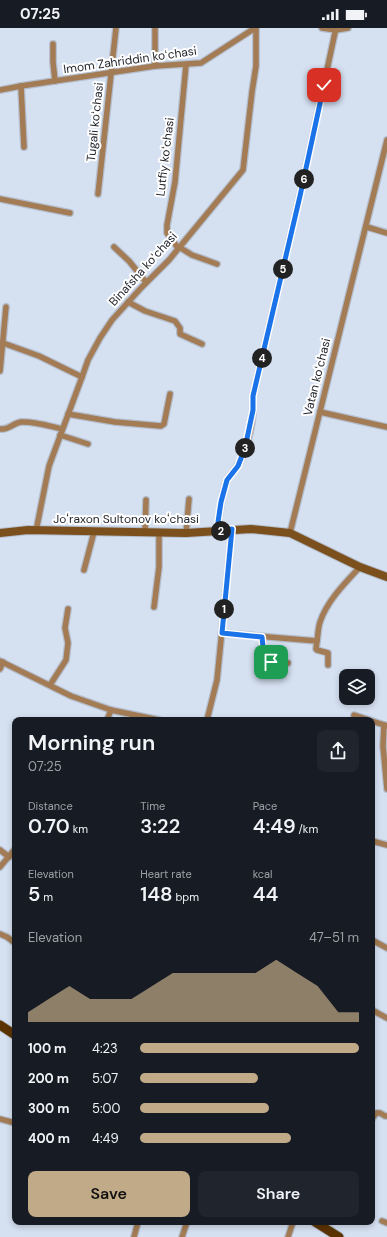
<!DOCTYPE html>
<html lang="en">
<head>
<meta charset="utf-8">
<style>
  body { margin:0; font-family:"DM Sans",sans-serif; background:#20242c; color:#f1f3f6; height:100vh; display:flex; flex-direction:column; font-size:15px; white-space:nowrap }
  * { box-sizing:border-box; margin:0 }
  p { font-size:13px; color:#9ea1a6 }
  .icon { flex:none; width:22px; height:22px; fill:none; stroke:currentColor; stroke-width:2; stroke-linecap:round; stroke-linejoin:round }
  .map { position:relative; flex:1; overflow:hidden }
  .side { position:absolute; left:12px; top:689px; width:363px; height:508px; display:flex; flex-direction:column; background:#171b24; border-radius:8px; box-shadow:0 2px 6px #0003 }
  .side>* { flex:none }
  .fabs { position:absolute; left:339px; top:641px; display:grid; gap:8px }
  .fabs a { display:grid; place-items:center; width:36px; height:36px; border-radius:8px; background:#171b24; box-shadow:0 2px 6px #0003; font-size:20px }
  .pin { position:absolute; display:grid; place-items:center; width:34px; height:34px; color:#fff; margin:-17px; border-radius:8px; box-shadow:0 2px 6px #0006 }
  .km { position:absolute; width:20px; height:20px; margin:-10px; border-radius:50%; background:#222; color:#fff; font-size:11px; line-height:20px; text-align:center }
  .round { display:grid; place-items:center; flex:none; width:42px; height:42px; border-radius:8px; background:#20242c }
  .summary { display:flex; align-items:center; justify-content:space-between; height:68px; padding:0 16px }
  h1 { font-size:22px; font-weight:600; line-height:30px }
  .metrics { display:grid; grid-template-columns:repeat(3,1fr); gap:6px; height:68px; padding:4px 16px }
  .metrics div { display:grid; align-content:center }
  .metrics b { font-size:20px; font-weight:600 }
  .metrics small { font-size:11px; font-weight:400 }
  .metrics p { font-size:11px }
  .chart { height:112px; padding:8px 16px }
  .chart p { display:flex; justify-content:space-between }
  .chart svg { width:100%; height:72px; margin-top:4px; fill:#c1aa87; opacity:.7 }
  .primary-button { display:flex; gap:8px; margin-top:auto; padding:8px 16px }
  .primary-button a { flex:1; height:46px; border-radius:8px; background:#c1aa87; color:#111; font-size:16px; font-weight:600; line-height:46px; text-align:center }
  .primary-button a+a { background:#20242c; color:#f1f3f6 }
  ul { padding:0 16px; list-style:none; font-size:13px }
  li { display:grid; grid-template-columns:64px 48px 1fr; align-items:center; height:30px }
  li i { height:10px; border-radius:5px; background:#c1aa87 }
  .status { display:flex; justify-content:space-between; align-items:center; height:28px; padding:0 20px; background:#171b24; direction:ltr }
  .status svg { height:11px; fill:currentColor }
  .map>svg:first-child { display:block }
</style>
</head>
<body>
<div class="status"><b>07:25</b><svg viewBox="0 0 49 12"><path d="M0 12V9h3v3zM5 12V6h3v6zM10 12V3h3v9zM15 12V0h3v12zM26 1h20v11H26zM47 4h2v5h-2z"/></svg></div>
<div class="map">
<svg width="387" height="1209" viewBox="0 0 387 1209">
  <rect width="100%" height="100%" fill="#d5e0f1"/>
  <g fill="none" stroke-linecap="round" stroke-linejoin="round">
    <defs>
      <g id="street">
        <path d="M155,0v38"/>
        <path d="M322,0l14,2 12,-2"/>
        <path d="M53,16v18l2,19"/>
        <path d="M21,58l3,61"/>
        <path d="M0,62l21,-4 134,-20 46,-3 54,-35"/>
        <path d="M98,166l18,-166"/>
        <path d="M0,171l70,14"/>
        <path d="M367,199l20,6"/>
        <path d="M114,219l15,14 17,21"/>
        <path d="M179,219l13,8 25,9"/>
        <path d="M178,220l-11,-15v-8l8,-43 11,-117"/>
        <path d="M128,274l17,9 30,10 5,7v6l22,10"/>
        <path d="M3,315l36,13 43,21"/>
        <path d="M0,343l6,-64"/>
        <path d="M320,384l67,15"/>
        <path d="M68,386l47,8 46,4 3,-2 6,-30"/>
        <path d="M0,401c9,1 13,-6 21,-7 13,-1 28,4 41,7"/>
        <path d="M60,407l28,9"/>
        <path d="M36,503l13,-65 33,-89 6,-17 12,-22 12,-18 29,-32 28,-28 74,-90 9,-78 4,-26v-38"/>
        <path d="M218,503c0,-10 5,-47 11,-54 5,-6 10,-12 13,-20 6,-13 11,-35 11,-49 0,-4 0,-8 0,-12l47,-201 36,-167"/>
        <path d="M145,505l1,-33"/>
        <path d="M186,505l3,-34"/>
        <path d="M290,505l97,-393"/>
        <path d="M84,542l10,-38"/>
        <path d="M154,579l5,-40v-34"/>
        <path d="M222,605l95,8c1,-6 1,-13 3,-19 7,-21 25,-39 40,-55"/>
        <path d="M262,609c3,24 2,24 26,26"/>
        <path d="M317,613l-1,8 1,1 11,3v12"/>
        <path d="M0,633l71,35 40,14 48,10"/>
        <path d="M0,641l3,-7"/>
        <path d="M50,657l16,-25 2,-17 -3,-15 3,-19"/>
        <path d="M354,687l15,5"/>
        <path d="M107,692l4,-10"/>
        <path d="M207,692l10,-40 15,-151"/>
        <path d="M372,693l15,5"/>
        <path d="M384,697l-1,21 4,43"/>
        <path d="M372,813l15,4"/>
        <path d="M0,822l9,7"/>
        <path d="M0,839l15,-18"/>
        <path d="M0,906l7,3 8,6"/>
        <path d="M372,912l15,8"/>
        <path d="M372,982l15,8"/>
        <path d="M0,1091l15,4"/>
        <path d="M372,1091l4,-6h4l5,3h2"/>
        <path d="M382,1193l5,2"/>
        <path d="M134,1209l4,-15"/>
        <path d="M182,1209l5,-15"/>
        <path d="M288,1209l5,-15"/>
      </g>
      <path id="secondary" d="M0,505l28,-3 158,3 65,-4 39,4 70,34 27,10"/>
      <g id="primary">
        <path d="M0,997l15,10"/>
        <path d="M315,1194l24,15"/>
      </g>
    </defs>
    <use href="#street" stroke="#b4becd" stroke-width="8"/>
    <use href="#secondary" stroke="#b4becd" stroke-width="10"/>
    <use href="#primary" stroke="#b4becd" stroke-width="11"/>
    <use href="#street" stroke="#a37c55" stroke-width="5.5"/>
    <use href="#secondary" stroke="#7b501d" stroke-width="8"/>
    <use href="#primary" stroke="#5a3300" stroke-width="9"/>
  </g>
  <g fill="none" stroke-linecap="round" stroke-linejoin="round">
    <defs>
      <path id="route" d="M271,634c-8,-6 -8,-16 -9,-25l-40,-4 10,-104 -14,2v-9l3,-20 6,-22 11,-14 7,-18 8,-38v-14l47,-200 24,-111"/>
    </defs>
    <use href="#route" stroke="#fff" stroke-width="8"/>
    <use href="#route" stroke="#1a73e8" stroke-width="5"/>
  </g>
  <g text-anchor="middle" dominant-baseline="central" stroke-width="4" stroke-linejoin="round" paint-order="stroke">
    <g font-size="12" fill="#1e2128" stroke="#fff">
      <text transform="translate(130 32) rotate(-8)">Imom Zahriddin koʻchasi</text>
      <text transform="translate(95 94) rotate(-84)">Tugali koʻchasi</text>
      <text transform="translate(165 129) rotate(-83)">Lutfiy koʻchasi</text>
      <text transform="translate(143 241) rotate(-48)">Binafsha koʻchasi</text>
      <text transform="translate(317 349) rotate(-76)">Vatan koʻchasi</text>
      <text x="126" y="491">Joʻraxon Sultonov koʻchasi</text>
    </g>
  </g>
</svg>
<div class="fabs">
<a><svg class="icon" aria-label="layers" viewBox="0 0 24 24"><path d="M12 4l9 5-9 5-9-5zM3 14l9 5 9-5"/></svg></a>
</div>
<div class="pin" style="left:271px;top:634px;background:#1e9e55"><svg class="icon" aria-label="arrive" viewBox="0 0 24 24"><path d="M6 21V4h12l-3 4 3 4H6"/></svg></div>
<div class="pin" style="left:324px;top:57px;background:#d93025"><svg class="icon" aria-label="check" viewBox="0 0 24 24"><path d="M5 12l5 5 9-10"/></svg></div>
<b class="km" style="left:224px;top:581px">1</b>
<b class="km" style="left:221px;top:503px">2</b>
<b class="km" style="left:245px;top:420px">3</b>
<b class="km" style="left:262px;top:330px">4</b>
<b class="km" style="left:283px;top:241px">5</b>
<b class="km" style="left:304px;top:151px">6</b>
<section class="side">
<div class="summary"><div><h1>Morning run</h1><p>07:25</p></div><a class="round"><svg class="icon" aria-label="share" viewBox="0 0 24 24"><path d="M12 15V3M7 8l5-5 5 5M5 13v7h14v-7"/></svg></a></div>
<div class="metrics">
<div><p>Distance</p><b>0.70<small> km</small></b></div>
<div><p>Time</p><b>3:22</b></div>
<div><p>Pace</p><b>4:49<small> /km</small></b></div>
</div>
<div class="metrics">
<div><p>Elevation</p><b>5<small> m</small></b></div>
<div><p>Heart rate</p><b>148<small> bpm</small></b></div>
<div><p>kcal</p><b>44</b></div>
</div>
<div class="chart"><p><span>Elevation</span>47–51 m</p>
<svg viewBox="0 0 160 44" preserveAspectRatio="none"><path d="M0 44V38L10 30L20 22L30 30L40 30L50 30L60 22L70 14L80 14L90 14L100 14L110 14L120 6L130 14L140 22L150 38L160 38V44z"/></svg>
</div>
<ul>
<li><b>100 m</b>4:23<i style="width:100%"></i></li>
<li><b>200 m</b>5:07<i style="width:54%"></i></li>
<li><b>300 m</b>5:00<i style="width:59%"></i></li>
<li><b>400 m</b>4:49<i style="width:69%"></i></li>
</ul>
<div class="primary-button"><a>Save</a><a>Share</a></div>
</section>
</div>
</body>
</html>
